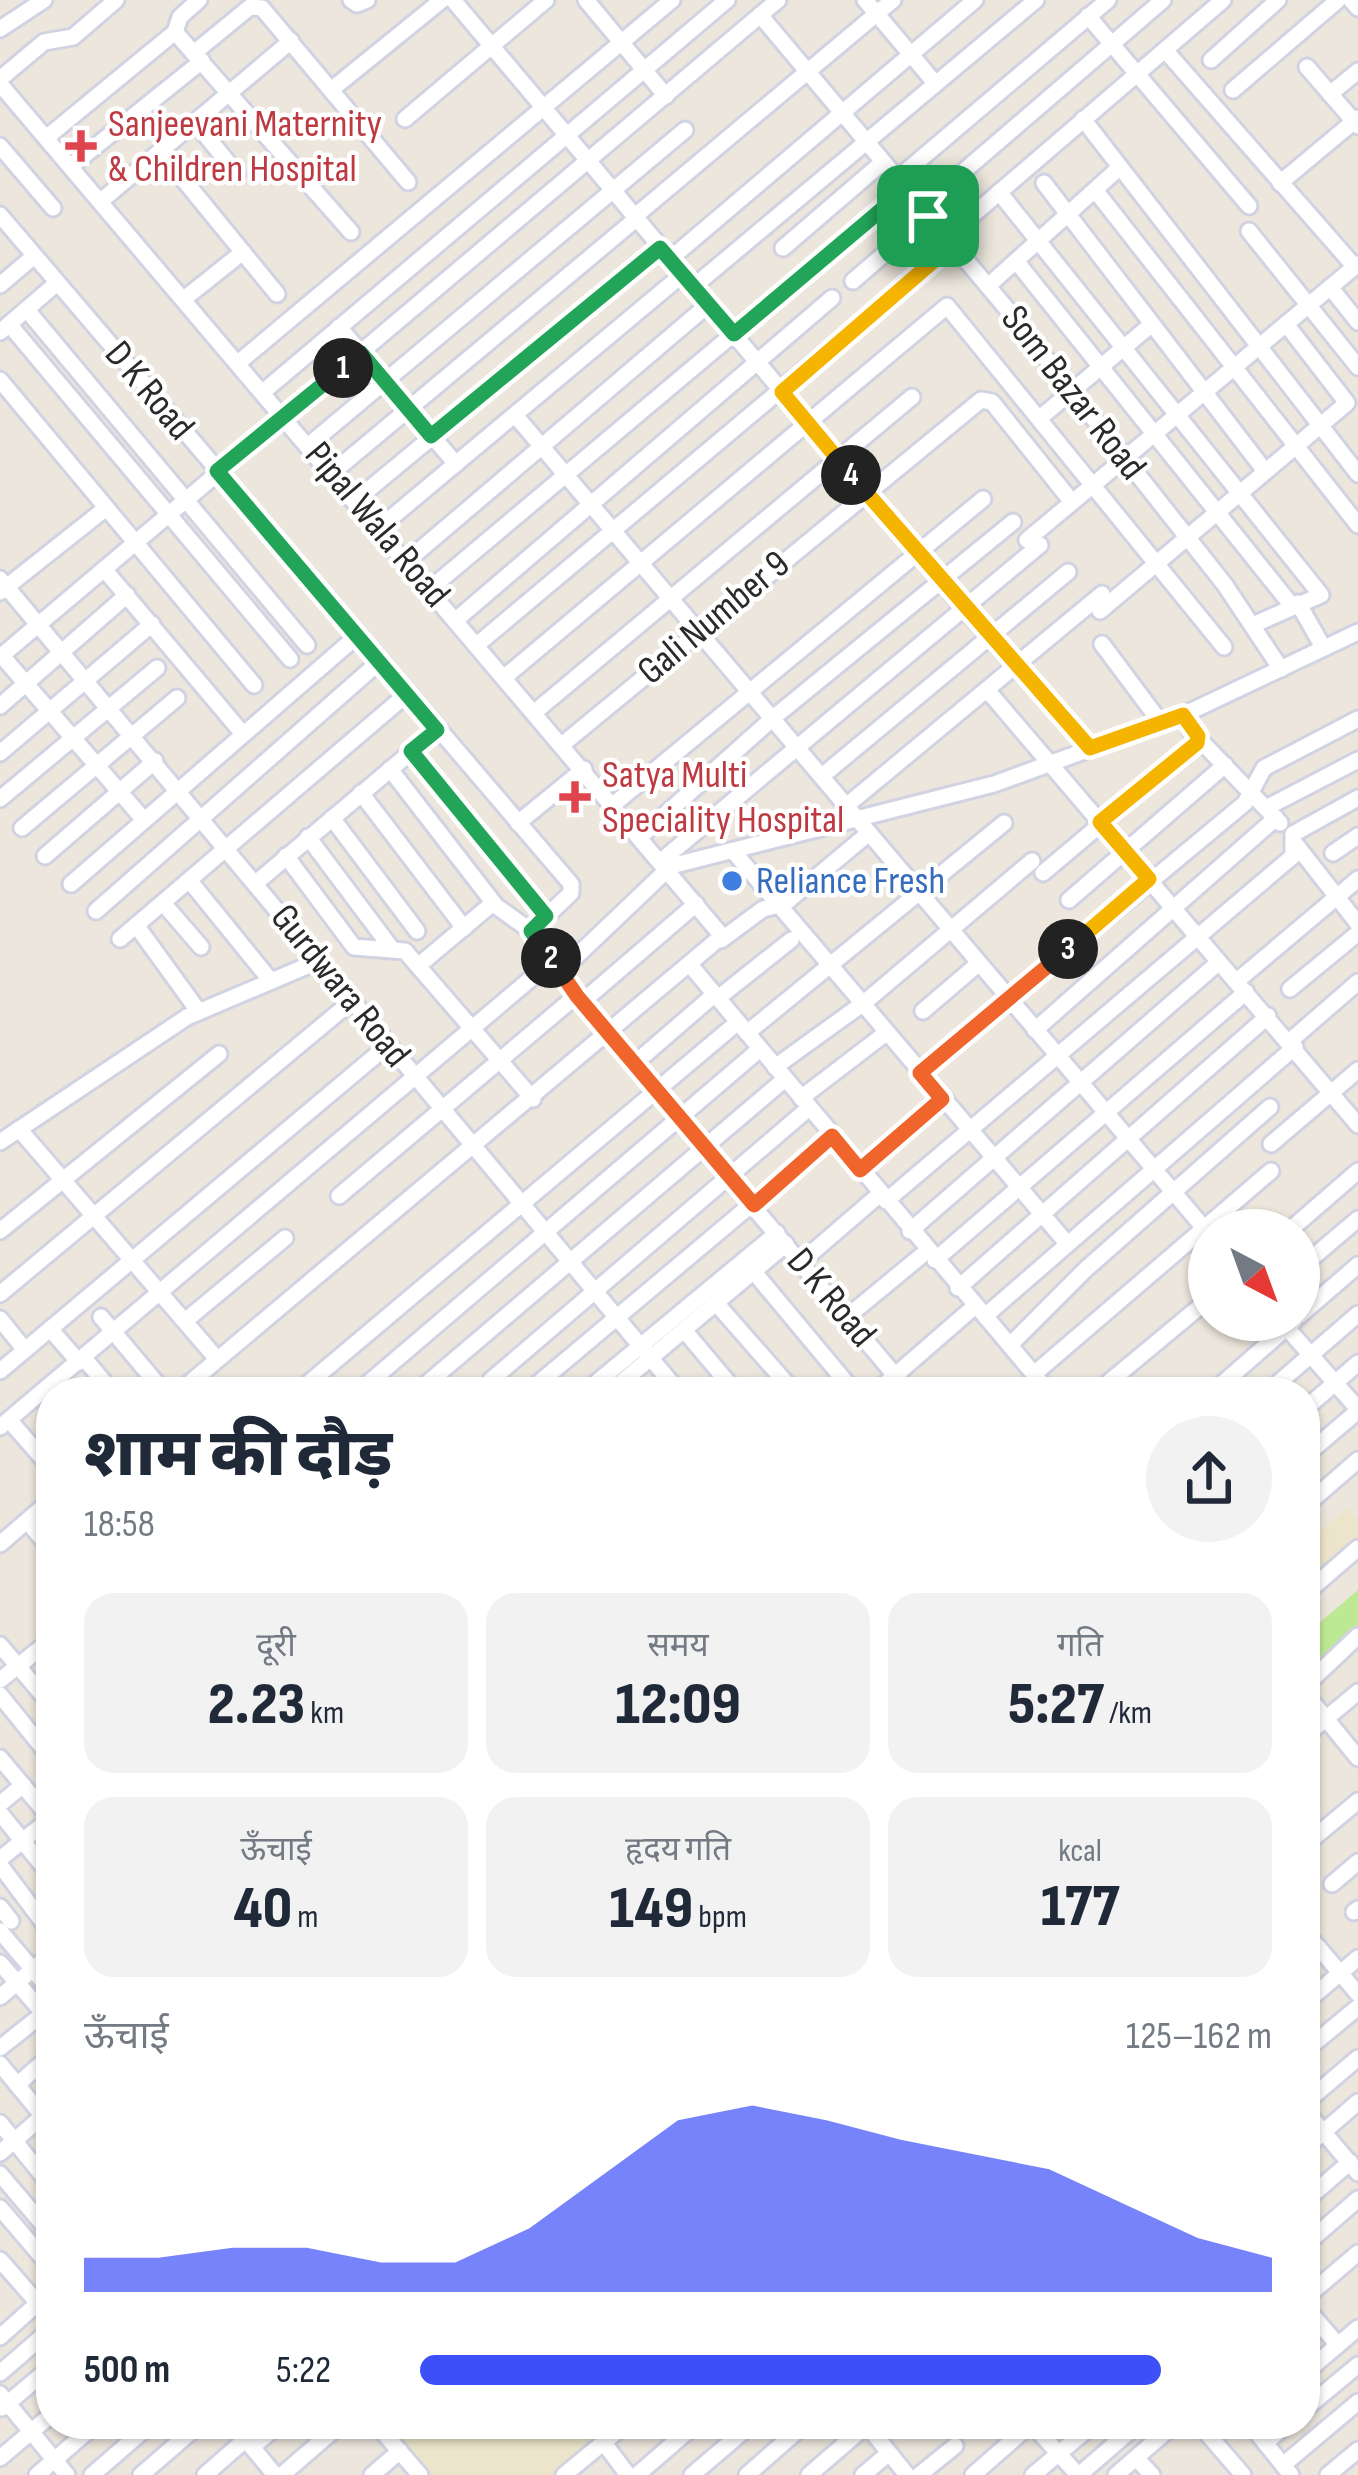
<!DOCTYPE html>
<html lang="hi">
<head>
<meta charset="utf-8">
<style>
  body { margin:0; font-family:"Sofia Sans Condensed","Noto Sans Devanagari",sans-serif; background:#f2f2f3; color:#1f2937; height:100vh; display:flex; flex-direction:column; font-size:45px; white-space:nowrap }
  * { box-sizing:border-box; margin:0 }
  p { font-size:39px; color:#747a83 }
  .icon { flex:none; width:66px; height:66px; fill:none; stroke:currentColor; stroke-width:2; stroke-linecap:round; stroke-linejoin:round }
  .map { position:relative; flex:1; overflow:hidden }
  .side { position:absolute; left:36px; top:1377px; width:1284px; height:1062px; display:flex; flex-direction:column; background:#fff; border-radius:48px; box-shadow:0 3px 9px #0004 }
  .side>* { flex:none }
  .needle { width:78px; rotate:139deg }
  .controls { position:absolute; left:1188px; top:1209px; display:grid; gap:24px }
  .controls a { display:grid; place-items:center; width:132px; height:132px; border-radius:50%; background:#fff; box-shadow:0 3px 9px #0004; font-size:60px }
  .pin { position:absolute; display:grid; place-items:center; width:102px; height:102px; color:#fff; margin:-51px; border-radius:24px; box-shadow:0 6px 18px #0006 }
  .km { position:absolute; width:60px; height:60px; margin:-30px; border-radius:50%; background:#222; color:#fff; font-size:33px; line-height:60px; text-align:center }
  .round { display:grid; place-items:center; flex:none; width:126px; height:126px; border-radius:63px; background:#f2f2f3 }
  .summary { display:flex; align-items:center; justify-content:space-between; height:204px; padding:0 48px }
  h1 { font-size:66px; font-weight:800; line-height:90px }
  .metrics { display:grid; grid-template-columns:repeat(3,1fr); gap:18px; height:204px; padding:12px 48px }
  .metrics div { display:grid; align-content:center; border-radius:30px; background:#f2f2f3; text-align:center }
  .metrics b { font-size:60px; font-weight:800 }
  .metrics small { font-size:33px; font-weight:400 }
  .metrics p { font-size:33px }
  .chart { height:336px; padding:24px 48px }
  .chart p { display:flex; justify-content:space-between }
  .chart svg { width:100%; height:216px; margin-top:12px; fill:#3d50f8; opacity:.7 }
  ul { padding:0 48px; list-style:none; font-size:39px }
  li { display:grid; grid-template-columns:192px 144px 1fr; align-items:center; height:90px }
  li i { height:30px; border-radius:15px; background:#3d50f8 }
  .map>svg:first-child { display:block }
</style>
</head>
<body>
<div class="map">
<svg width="1358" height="2475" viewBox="0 0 1358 2475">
  <rect width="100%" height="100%" fill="#ece6dc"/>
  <g fill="#ede5cb">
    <path d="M1348,1508l10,12v19l-33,28 -20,-23z"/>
    <path d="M381,2424h237l-60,51h-133z"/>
  </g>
  <path fill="#bee994" d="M1358,1590v40l-53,46v-41z"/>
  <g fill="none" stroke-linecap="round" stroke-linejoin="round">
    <defs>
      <g id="minor">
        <path d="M351,0l6,4 10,-4"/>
        <path d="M453,0l511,608 126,141"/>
        <path d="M586,0l80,96"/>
        <path d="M865,0l70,83"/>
        <path d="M1351,0l7,8"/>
        <path d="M760,15l247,294 218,276 56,84"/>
        <path d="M1088,16l161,190"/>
        <path d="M0,29l44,-29"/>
        <path d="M175,32l176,200"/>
        <path d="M1165,50l190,217"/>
        <path d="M195,52l55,-45 12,1 146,174"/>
        <path d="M1211,60l67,-60"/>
        <path d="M1307,67l51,59"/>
        <path d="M0,79l44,-37 29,-5 43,-37"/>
        <path d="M0,84l722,852 -543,456"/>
        <path d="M331,90l111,-90"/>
        <path d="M1233,90l105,-90"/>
        <path d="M1330,94l28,-23"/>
        <path d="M405,119l141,-119"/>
        <path d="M1083,119l275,355"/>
        <path d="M196,123l41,51"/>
        <path d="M46,138l129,-106 5,-15 19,-17"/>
        <path d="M0,146l53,62"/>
        <path d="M161,152l116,142"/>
        <path d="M71,166l131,-105"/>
        <path d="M897,179l211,-179"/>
        <path d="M1044,183l221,288"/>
        <path d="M1280,183l78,-65"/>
        <path d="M1095,190l263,335"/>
        <path d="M999,192l322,403 -66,29"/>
        <path d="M101,201l190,-160"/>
        <path d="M921,208l242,-208"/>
        <path d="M0,215l571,669v9l-40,38 45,65 333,396"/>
        <path d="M634,217l259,-217"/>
        <path d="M1249,231l109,136"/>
        <path d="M946,238l277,-238"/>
        <path d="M783,248l100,-86"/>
        <path d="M670,259l305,-259"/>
        <path d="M1016,261l276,345"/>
        <path d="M853,281l75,-65"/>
        <path d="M0,285l34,-29"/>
        <path d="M988,286l131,-118"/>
        <path d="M693,287l343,-287"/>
        <path d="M1330,287l28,35"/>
        <path d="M184,299l59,-47"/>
        <path d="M27,310l280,335"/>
        <path d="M9,324l281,335"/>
        <path d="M339,327l117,137"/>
        <path d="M0,332l57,-49"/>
        <path d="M238,363l434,-363"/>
        <path d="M0,380l254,305"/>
        <path d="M263,392l464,-392"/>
        <path d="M515,415l694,819"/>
        <path d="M1041,417l111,-93"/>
        <path d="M309,445l376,-315"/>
        <path d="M332,473l304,-254"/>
        <path d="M356,500l304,-252"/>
        <path d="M379,528l304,-254"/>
        <path d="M1027,540l331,-276"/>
        <path d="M407,561l302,-257"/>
        <path d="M104,569l139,165"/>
        <path d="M0,579l679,813"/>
        <path d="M431,588l475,-399"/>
        <path d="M0,592l106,-84"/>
        <path d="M1298,603l25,44"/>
        <path d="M1100,611l247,-208 -61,-79"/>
        <path d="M457,619l375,-321"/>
        <path d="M478,644l475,-399"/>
        <path d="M1102,644l59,79"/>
        <path d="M2,656l142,164"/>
        <path d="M0,657l778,-657"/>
        <path d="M506,676l441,-370 277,341"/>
        <path d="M988,691l370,434"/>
        <path d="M0,706l127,-111"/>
        <path d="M536,711l376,-314"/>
        <path d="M1199,739l81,84"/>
        <path d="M563,744l418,-344 11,2 80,100"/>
        <path d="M411,751l135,165"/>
        <path d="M0,753l152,-129"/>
        <path d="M390,769l106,137 35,25"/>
        <path d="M822,776l246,-204"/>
        <path d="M361,793l103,135"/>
        <path d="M0,799l157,-131"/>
        <path d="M614,804l369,-305"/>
        <path d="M846,806l256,-212"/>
        <path d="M1266,808l92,-48"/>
        <path d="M332,818l85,113"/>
        <path d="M518,823l66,-54"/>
        <path d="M22,828l155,-130"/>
        <path d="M641,836l132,-118 240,-196"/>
        <path d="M308,837l84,112"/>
        <path d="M1294,842l64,82"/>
        <path d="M733,851l332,390"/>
        <path d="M1333,853l25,-17"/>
        <path d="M45,856l110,-95"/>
        <path d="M286,856l68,91 51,4 128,148"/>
        <path d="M661,861l379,-316"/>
        <path d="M667,867l327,-83 189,-69 175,-83"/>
        <path d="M1043,873l154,-130 -14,-28"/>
        <path d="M189,880l82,101"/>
        <path d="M257,882l180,-152"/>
        <path d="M71,884l286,-248"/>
        <path d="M1069,900l156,-135"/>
        <path d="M163,903l38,44"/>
        <path d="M96,911l283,-249"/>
        <path d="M136,925l63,87"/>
        <path d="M120,939l287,-245"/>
        <path d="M721,940l42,-31 21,-5 85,-71"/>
        <path d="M418,966l75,-63"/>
        <path d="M691,966l358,426"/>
        <path d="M560,972l108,-103"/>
        <path d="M1237,981l121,-102"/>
        <path d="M1290,989l68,-56"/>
        <path d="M718,998l73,-58"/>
        <path d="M582,1002l114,-98"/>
        <path d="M923,1011l55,-47"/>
        <path d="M1035,1030l241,-212"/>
        <path d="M747,1033l257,-210"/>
        <path d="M1290,1041l68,-59"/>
        <path d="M634,1064l81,-70"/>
        <path d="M775,1067l90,-65 167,-141"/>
        <path d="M920,1073l325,-270 19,-35 94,-49"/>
        <path d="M801,1098l85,-65"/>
        <path d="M19,1129l198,230"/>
        <path d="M0,1142l187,-125 134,-57"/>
        <path d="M1271,1144l87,-74"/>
        <path d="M860,1170l82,-71"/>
        <path d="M339,1196l237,-200"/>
        <path d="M886,1201l407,-345v-22l65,-36"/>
        <path d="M1290,1230l68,-59"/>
        <path d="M0,1231l219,-177"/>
        <path d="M910,1231l309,-269"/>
        <path d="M935,1260l311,-268"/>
        <path d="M801,1262l79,-68"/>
        <path d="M1299,1269l59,-50"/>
        <path d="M754,1272l100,120"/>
        <path d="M958,1288l310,-272"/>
        <path d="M0,1294l352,-293"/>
        <path d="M716,1303l78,89"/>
        <path d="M985,1316l310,-269"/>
        <path d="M1299,1316l59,-51"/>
        <path d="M101,1317l63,75"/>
        <path d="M847,1317l80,-66"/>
        <path d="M0,1319l25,31"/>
        <path d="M1280,1320l78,89"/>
        <path d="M185,1321l100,-83"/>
        <path d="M50,1329l29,33"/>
        <path d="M684,1330l52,62"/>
        <path d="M1010,1345l76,-76 184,-162"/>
        <path d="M84,1358l28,34"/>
        <path d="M0,1371l387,-325"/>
        <path d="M1034,1374l237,-203"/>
        <path d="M491,1380l318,-272"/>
        <path d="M298,1392l440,-370"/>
        <path d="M358,1392l402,-343"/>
        <path d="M417,1392l368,-313"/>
        <path d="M528,1392l305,-256"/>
        <path d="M585,1392l192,-159"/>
        <path d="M610,1392l176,-148"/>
        <path d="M876,1392l99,-86"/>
        <path d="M1097,1392l112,-93"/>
        <path d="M1213,1392l82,-72"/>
        <path d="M1268,1392l90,-78"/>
        <path d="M1305,1409l53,-46"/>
        <path d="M9,1420l42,48"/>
        <path d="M0,1427l553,-467"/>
        <path d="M1305,1456l53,-45"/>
        <path d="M1305,1506l53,-46"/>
        <path d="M27,1521l24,28"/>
        <path d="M0,1544l51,-44"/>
        <path d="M1305,1594l53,-46"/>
        <path d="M0,1645l51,60"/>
        <path d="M0,1680l51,-40"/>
        <path d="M1305,1686l53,-50"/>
        <path d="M1305,1693l53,65"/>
        <path d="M0,1695l51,63"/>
        <path d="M1305,1736l53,-44"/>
        <path d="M0,1758l51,61"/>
        <path d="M0,1804l23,-19"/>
        <path d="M0,1813l51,63"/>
        <path d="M1305,1845l53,-44"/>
        <path d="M0,1859l51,-41"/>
        <path d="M0,1865l51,68"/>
        <path d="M1332,1884l26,-22"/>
        <path d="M0,1907l11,14"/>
        <path d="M1354,1912l4,-3"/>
        <path d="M0,1931l51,60"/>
        <path d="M1305,1933l13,14 -13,11"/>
        <path d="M1318,1947l40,47"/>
        <path d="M0,1963l51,59"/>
        <path d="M0,1997l51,-43"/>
        <path d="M1305,2003l53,-45"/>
        <path d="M0,2048l49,-39"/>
        <path d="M1305,2051l53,-44"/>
        <path d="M0,2064l51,62"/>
        <path d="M17,2085l34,-30"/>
        <path d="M1305,2103l53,-45"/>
        <path d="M1305,2110l53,63"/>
        <path d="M0,2123l51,63"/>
        <path d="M1305,2148l53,-46"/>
        <path d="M0,2153l51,-44"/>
        <path d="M0,2174l51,60"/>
        <path d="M1305,2201l45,-39"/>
        <path d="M0,2208l48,56"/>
        <path d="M1305,2245l53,-46"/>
        <path d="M0,2260l51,58"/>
        <path d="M1305,2298l53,-45"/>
        <path d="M1305,2307l33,38"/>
        <path d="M0,2337l38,-34"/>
        <path d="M0,2373l51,-44"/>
        <path d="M1305,2373l53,-45"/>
        <path d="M0,2394l67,81"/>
        <path d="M2,2408l49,-41"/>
        <path d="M1305,2409l53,-44"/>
        <path d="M233,2424l42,51"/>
        <path d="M376,2424l44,51"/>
        <path d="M866,2424l41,51"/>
        <path d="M1032,2424l46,51"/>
        <path d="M1199,2424l44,51"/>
        <path d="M1250,2424l41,51"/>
        <path d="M604,2443l24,32"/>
        <path d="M1265,2443l23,-19"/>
        <path d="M252,2447l28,-23"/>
        <path d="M0,2458l51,-43"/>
        <path d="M1136,2458l16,17"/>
        <path d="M1283,2465l75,-63"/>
        <path d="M37,2475l59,-51"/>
        <path d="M92,2475l59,-51"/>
        <path d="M141,2475l59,-51"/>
        <path d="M205,2475l41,-36"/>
        <path d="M282,2475l59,-51"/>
        <path d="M372,2475l28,-24"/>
        <path d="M564,2475l62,-51"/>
        <path d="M637,2475l59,-51"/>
        <path d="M692,2475l60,-51"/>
        <path d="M747,2475l58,-51"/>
        <path d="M809,2475l59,-51"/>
        <path d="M863,2475l26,-22"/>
        <path d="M919,2475l36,-29"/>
        <path d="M973,2475l58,-51"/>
        <path d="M1033,2475l61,-51"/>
        <path d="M1079,2475l59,-51"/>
        <path d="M1116,2475l59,-51"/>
        <path d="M1328,2475l30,-25"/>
      </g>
    </defs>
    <use href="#minor" stroke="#d1d3e2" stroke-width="21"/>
    <use href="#minor" stroke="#fff" stroke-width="15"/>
  </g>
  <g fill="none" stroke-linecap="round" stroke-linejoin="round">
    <defs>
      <path id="split-1" d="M343,368l18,-15 70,83 229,-188 74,86 172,-145 22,27"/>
      <path id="split-2" d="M343,368l-126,103 220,259 -26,21 135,165 -15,15 20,27"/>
      <path id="split-3" d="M551,958l26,38 177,209 78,-69 28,34 82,-71 -22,-26 148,-124"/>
      <path id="split-4" d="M851,475l239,273 93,-33 15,21 -1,7 -97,79 49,57 -81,70"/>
      <path id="split-5" d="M851,475l-69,-83 170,-147 -24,-29"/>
    </defs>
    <use href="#split-1" stroke="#fff" stroke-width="24"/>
    <use href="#split-2" stroke="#fff" stroke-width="24"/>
    <use href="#split-3" stroke="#fff" stroke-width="24"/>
    <use href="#split-4" stroke="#fff" stroke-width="24"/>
    <use href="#split-5" stroke="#fff" stroke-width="24"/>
    <use href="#split-1" stroke="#22a559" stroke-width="15"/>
    <use href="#split-2" stroke="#22a559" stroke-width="15"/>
    <use href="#split-3" stroke="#f0652b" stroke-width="15"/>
    <use href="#split-4" stroke="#f5b400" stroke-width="15"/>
    <use href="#split-5" stroke="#f5b400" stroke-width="15"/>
  </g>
  <g fill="#e0444e" stroke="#fff" stroke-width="4.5">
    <path d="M75 128h12v12h12v12h-12v12h-12v-12h-12v-12h12z"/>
    <path d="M569 779h12v12h12v12h-12v12h-12v-12h-12v-12h12z"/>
  </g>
  <circle fill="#3f7fe0" stroke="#fff" stroke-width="4.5" cx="732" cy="881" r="12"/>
  <g text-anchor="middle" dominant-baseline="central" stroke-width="9" stroke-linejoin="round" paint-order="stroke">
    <g font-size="39" fill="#be3a42" stroke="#fff" text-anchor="start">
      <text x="108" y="124">Sanjeevani Maternity<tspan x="108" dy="45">&amp; Children Hospital</tspan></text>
      <text x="602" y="775">Satya Multi<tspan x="602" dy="45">Speciality Hospital</tspan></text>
    </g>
    <g font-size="39" fill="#2a2a2a" stroke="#fff">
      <text transform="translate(149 391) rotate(50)">D K Road</text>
      <text transform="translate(1073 393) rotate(52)">Som Bazar Road</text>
      <text transform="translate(377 525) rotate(50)">Pipal Wala Road</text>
      <text transform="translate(714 618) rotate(-40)">Gali Number 9</text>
      <text transform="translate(340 986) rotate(51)">Gurdwara Road</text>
      <text transform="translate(831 1298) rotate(50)">D K Road</text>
    </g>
    <g font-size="39" fill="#366cbe" stroke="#fff" text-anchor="start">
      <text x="756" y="881">Reliance Fresh</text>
    </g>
  </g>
</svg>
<div class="controls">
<a><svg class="needle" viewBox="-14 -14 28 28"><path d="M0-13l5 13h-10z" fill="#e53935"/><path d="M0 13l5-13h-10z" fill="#747a83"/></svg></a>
</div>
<div class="pin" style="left:928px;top:216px;background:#1e9e55"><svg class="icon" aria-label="arrive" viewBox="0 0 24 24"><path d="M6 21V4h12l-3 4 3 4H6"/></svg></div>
<b class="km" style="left:343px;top:368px">1</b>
<b class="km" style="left:551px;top:958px">2</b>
<b class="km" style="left:1068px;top:949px">3</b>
<b class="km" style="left:851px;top:475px">4</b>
<section class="side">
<div class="summary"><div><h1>शाम की दौड़</h1><p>18:58</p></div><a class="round"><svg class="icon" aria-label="share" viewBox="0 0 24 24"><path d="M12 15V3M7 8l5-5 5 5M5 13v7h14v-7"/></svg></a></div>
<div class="metrics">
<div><p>दूरी</p><b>2.23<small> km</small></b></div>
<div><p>समय</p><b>12:09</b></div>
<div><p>गति</p><b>5:27<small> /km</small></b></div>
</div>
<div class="metrics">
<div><p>ऊँचाई</p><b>40<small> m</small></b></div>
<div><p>हृदय गति</p><b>149<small> bpm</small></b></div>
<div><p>kcal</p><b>177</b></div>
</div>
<div class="chart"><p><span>ऊँचाई</span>125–162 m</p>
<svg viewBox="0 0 160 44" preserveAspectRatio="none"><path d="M0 44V37L10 37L20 35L30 35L40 38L50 38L60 31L70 20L80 9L90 6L100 9L110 13L120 16L130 19L140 26L150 33L160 37V44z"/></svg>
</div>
<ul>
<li><b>500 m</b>5:22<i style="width:87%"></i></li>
</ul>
</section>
</div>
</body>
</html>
